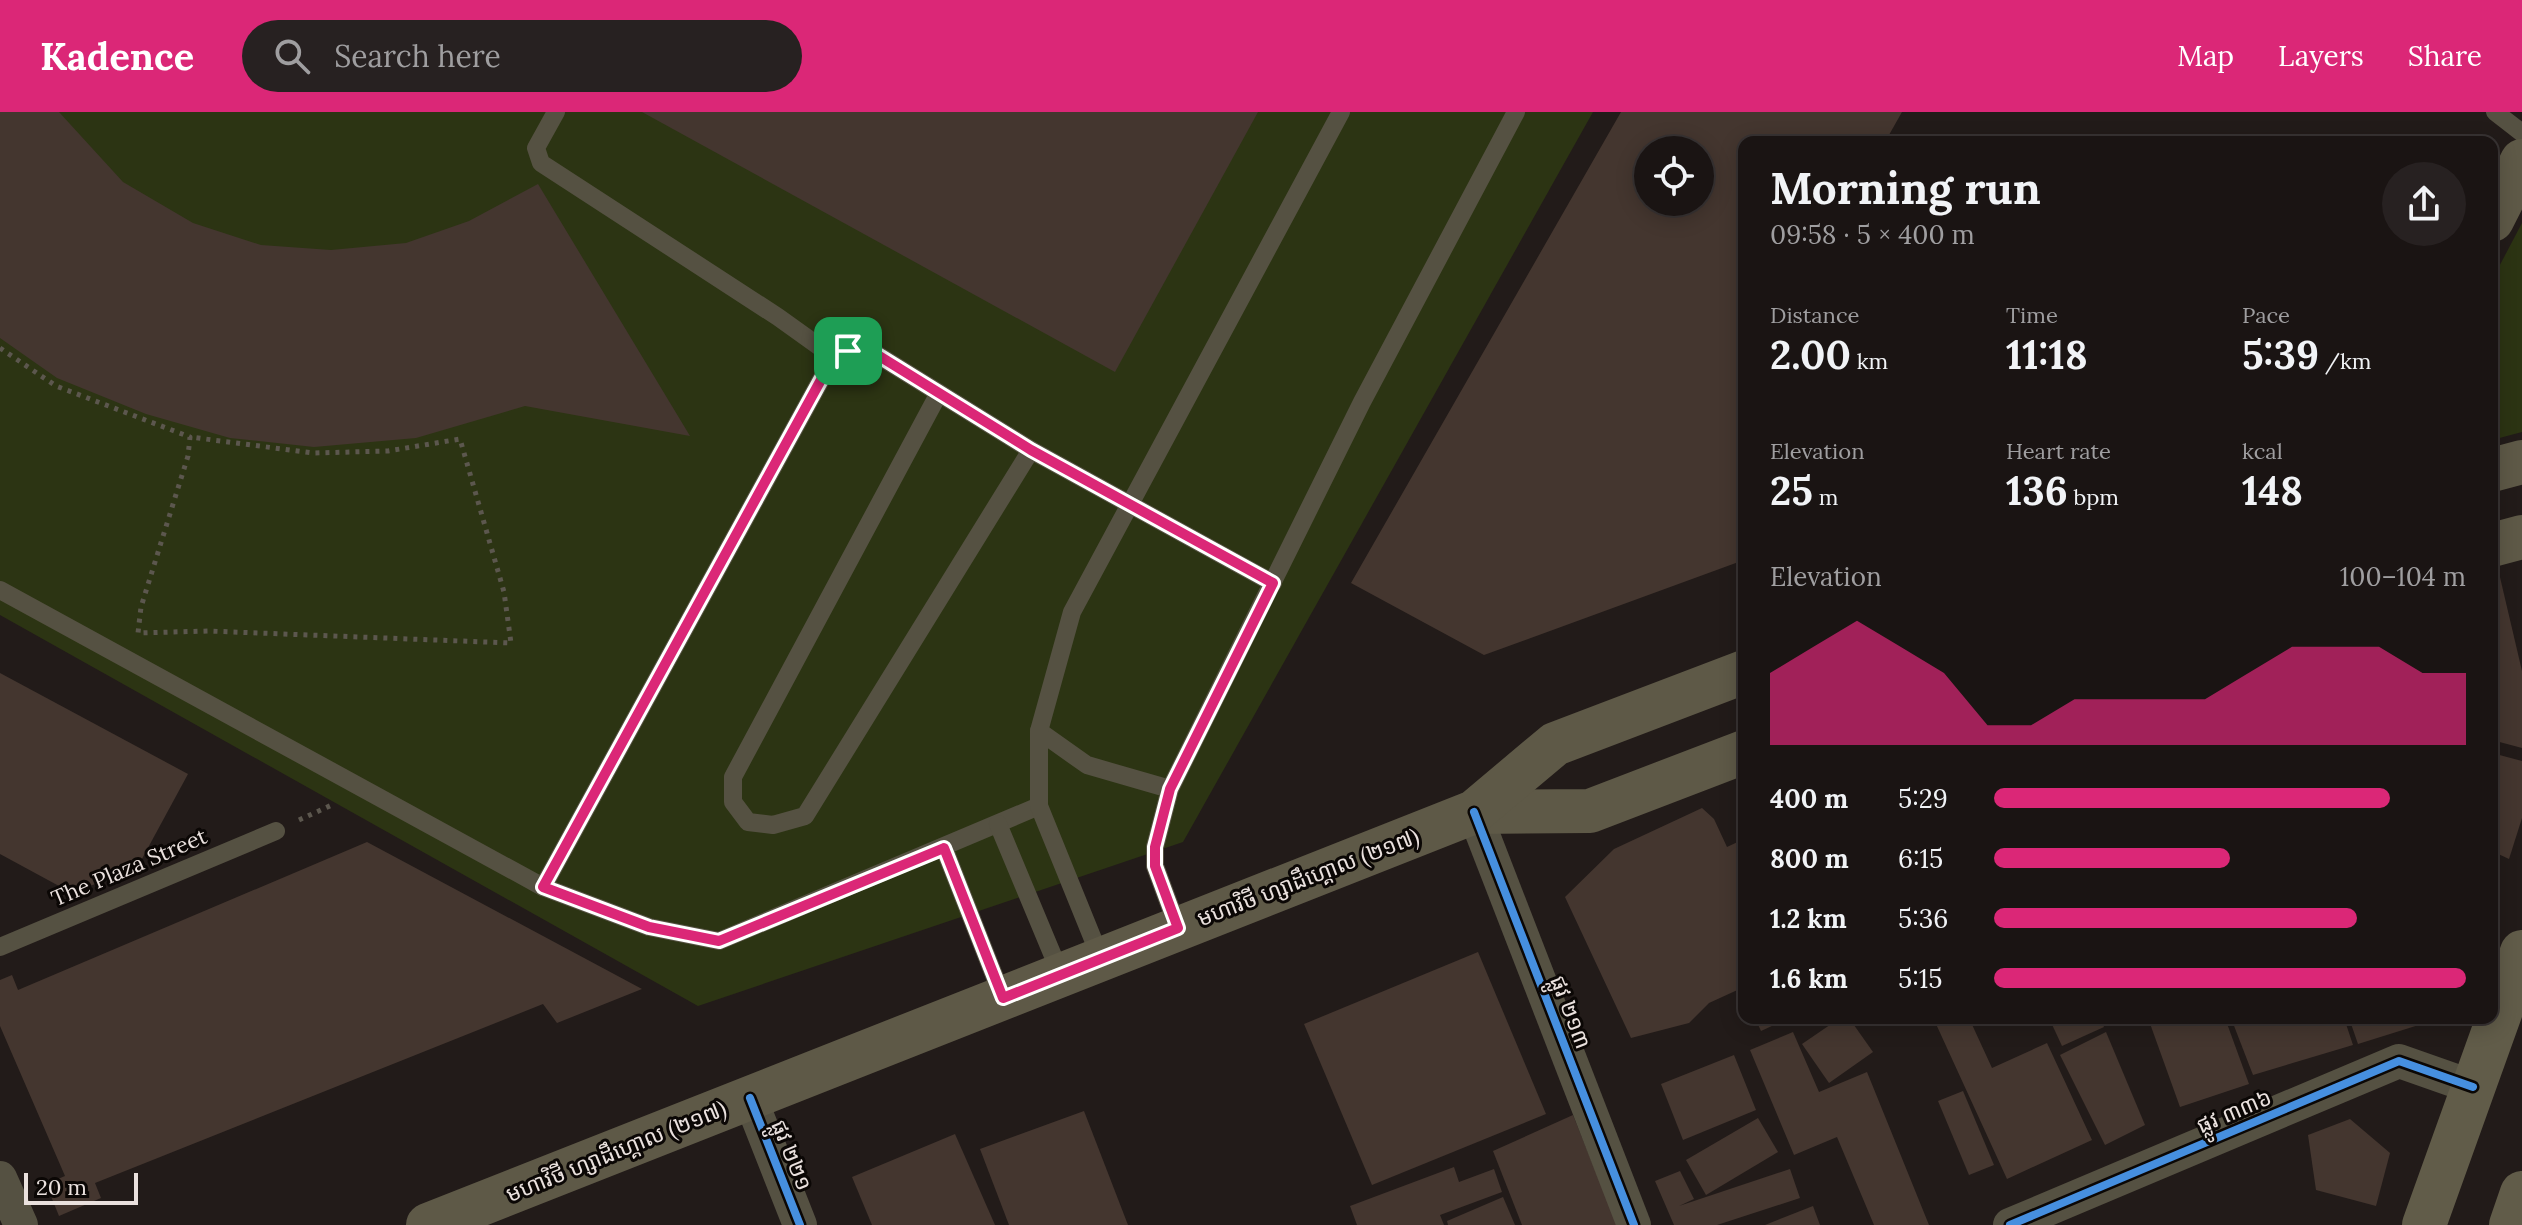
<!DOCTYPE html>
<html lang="en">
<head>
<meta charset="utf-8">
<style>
  body { margin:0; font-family:Lora,"Noto Sans Khmer",serif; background:#272121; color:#f1f3f6; height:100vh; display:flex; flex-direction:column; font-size:30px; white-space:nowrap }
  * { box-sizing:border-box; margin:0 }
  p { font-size:26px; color:#9f9ea0 }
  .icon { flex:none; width:44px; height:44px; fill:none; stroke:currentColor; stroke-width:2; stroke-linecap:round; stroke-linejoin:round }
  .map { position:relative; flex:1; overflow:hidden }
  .drawer { position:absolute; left:1738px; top:24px; width:760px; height:888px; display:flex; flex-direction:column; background:#1a1413; border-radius:16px; box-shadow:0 4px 20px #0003,0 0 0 2px #383333 }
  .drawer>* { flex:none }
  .fabs { position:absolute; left:1634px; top:24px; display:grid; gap:16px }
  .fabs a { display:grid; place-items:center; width:80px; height:80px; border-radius:50%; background:#1a1413; box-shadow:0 4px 20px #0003,0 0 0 2px #383333; font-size:40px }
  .scale { position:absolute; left:24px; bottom:20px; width:114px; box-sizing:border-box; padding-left:8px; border:4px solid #eae1de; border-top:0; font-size:22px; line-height:28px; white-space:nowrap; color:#eae1de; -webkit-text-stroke:6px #0b0705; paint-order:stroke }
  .pin { position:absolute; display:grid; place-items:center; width:68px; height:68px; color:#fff; margin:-34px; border-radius:16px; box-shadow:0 4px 12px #0006 }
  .round { display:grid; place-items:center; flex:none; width:84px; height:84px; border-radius:42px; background:#272121 }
  .summary { display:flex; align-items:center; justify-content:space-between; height:136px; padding:0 32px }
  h1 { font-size:44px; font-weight:700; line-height:60px }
  .metrics { display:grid; grid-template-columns:repeat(3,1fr); gap:12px; height:136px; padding:8px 32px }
  .metrics div { display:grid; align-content:center }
  .metrics b { font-size:40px; font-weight:700 }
  .metrics small { font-size:22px; font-weight:400 }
  .metrics p { font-size:22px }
  .chart { height:224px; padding:16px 32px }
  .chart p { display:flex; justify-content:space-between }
  .chart svg { width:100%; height:144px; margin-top:8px; fill:#db2777; opacity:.7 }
  ul { padding:0 32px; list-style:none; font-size:26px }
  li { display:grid; grid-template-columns:128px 96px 1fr; align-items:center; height:60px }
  li i { height:20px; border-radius:10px; background:#db2777 }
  header { display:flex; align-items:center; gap:48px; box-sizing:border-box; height:112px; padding:0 40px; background:#db2777; color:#fff }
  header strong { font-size:38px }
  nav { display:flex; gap:44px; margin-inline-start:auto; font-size:28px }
  .search { width:560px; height:72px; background:#272121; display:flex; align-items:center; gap:20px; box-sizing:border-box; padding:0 28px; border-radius:44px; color:#9f9ea0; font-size:30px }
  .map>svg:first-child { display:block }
</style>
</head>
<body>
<header>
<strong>Kadence</strong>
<div class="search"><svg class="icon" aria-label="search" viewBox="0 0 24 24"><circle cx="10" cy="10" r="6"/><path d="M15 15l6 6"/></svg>Search here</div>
<nav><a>Map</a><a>Layers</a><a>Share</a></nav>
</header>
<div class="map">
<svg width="2522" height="1113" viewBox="0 0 2522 1113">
  <rect width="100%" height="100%" fill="#221b19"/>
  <g fill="#2c3413">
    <path d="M0,0h1593l-410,730 -485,164 -698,-391z"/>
    <path d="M2522,111v209l-30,8v-160z"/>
  </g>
  <g fill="#44362f" fill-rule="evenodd">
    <path d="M0,0h59l64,70 70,41 68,22 70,5 75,-7 63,-22 69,-37 152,252 -165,-30 -109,32 -102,9 -84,-9 -84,-24 -89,-36 -57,-40z"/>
    <path d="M642,0h616l-143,260z"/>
    <path d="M1621,0h281l-17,30h-141v418l-260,95 -133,-72zM1648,38h52v52h-52z"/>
    <path d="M2499,461l23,98v77l-30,-8v-165z"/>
    <path d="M0,561l188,101 -51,94 -47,18h-31l-59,-32z"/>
    <path d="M2492,641l30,8v57l-13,41 -17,-8z"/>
    <path d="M1702,696l12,11 13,28 17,-8v148l-35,16 -20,20 -58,15 -66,-141 49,-48z"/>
    <path d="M367,730l275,147 -85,34 -14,-19 -448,179 6,15 -42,18 -13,-32 19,-8 -65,-150v-46l12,-5 6,15z"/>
    <path d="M1478,840l68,162 -174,71 -68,-161z"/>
    <path d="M1755,906h34l-28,13z"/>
    <path d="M1840,906h9l24,34 -44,31 -27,-39z"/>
    <path d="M1949,906h20l23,50 55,-25 45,97 -85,39 -71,-155z"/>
    <path d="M2049,906h51l4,9 -42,19z"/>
    <path d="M2148,906h77l24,66 -69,23z"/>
    <path d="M2231,906h113l9,27 -100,30z"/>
    <path d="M2349,906h88l1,1 -80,25z"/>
    <path d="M1793,920l26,60 48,-20 62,153h-55l-37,-88 -43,18 -44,-105z"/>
    <path d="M2106,920l39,93 -40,20 -45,-90z"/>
    <path d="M1734,943l22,55 -73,30 -22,-56z"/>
    <path d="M1963,979l31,74 -25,10 -31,-74z"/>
    <path d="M1084,999l44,114h-119l-29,-76z"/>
    <path d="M1573,1003l44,110h-95l-29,-74z"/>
    <path d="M1758,1006l20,34 -72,43 -20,-35z"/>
    <path d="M2350,1007l40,34 -14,53 -60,-16 -8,-55z"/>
    <path d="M955,1022l40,91h-123l-20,-48z"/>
    <path d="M1454,1055l5,15 35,-13 8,23 -62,23 4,10h-87l-7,-19z"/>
    <path d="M1790,1057l10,29 -83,27h-43l-19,-44 25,-10 14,28 -15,7z"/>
    <path d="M1503,1085l12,28h-67l-1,-4z"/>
    <path d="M1813,1094l7,19h-55z"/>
  </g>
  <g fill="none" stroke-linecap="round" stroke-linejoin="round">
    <g stroke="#5c574e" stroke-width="5" stroke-dasharray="4 6" stroke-linecap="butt">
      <path d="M0,236l56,38 134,51 -2,19 -47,151 -3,26 70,-2 303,12 -7,-51 -44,-153 -72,12 -75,2 -123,-16"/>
      <path d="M299,708l35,-16"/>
    </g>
    <g stroke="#555142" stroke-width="18">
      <path d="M556,0l-20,36 5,15 237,154 60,43"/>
      <path d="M2495,0l27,21"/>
      <path d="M939,281l-206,384v25l15,20 25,3 32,-9 226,-366"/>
      <path d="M0,478l543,297 106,40 70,14 320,-135"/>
      <path d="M1039,619l48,34 83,24"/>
      <path d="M998,712l63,151"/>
      <path d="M944,736l59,150"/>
      <path d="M543,775l285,-520 20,-16 28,3 155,96 242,133"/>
      <path d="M1178,816l-23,-62v-19l15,-58 192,-387 154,-290"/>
      <path d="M0,835l276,-116"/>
      <path d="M1101,847l-62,-153v-75l33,-119 269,-500"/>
    </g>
    <g stroke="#555142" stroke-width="34">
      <path d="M1474,700l160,413"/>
      <path d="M750,986l50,127"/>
      <path d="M0,1066l21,47"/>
      <path d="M2010,1113l389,-164 74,26"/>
    </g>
    <g stroke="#615c49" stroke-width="44">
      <path d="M2424,1113l98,-273"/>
      <path d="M2511,1113l11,-32"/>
    </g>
    <g stroke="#5e5947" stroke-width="44">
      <path d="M2492,108l30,-59"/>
      <path d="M2492,358l30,-8"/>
      <path d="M2492,433l30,-8"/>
      <path d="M1474,700l116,-1 154,-59"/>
      <path d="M428,1113l1046,-413 81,-68 189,-72"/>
    </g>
    <defs>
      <g id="cycleway">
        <path d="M1474,700l160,413"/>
        <path d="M750,986l50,127"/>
        <path d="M2010,1113l389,-164 74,26"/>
      </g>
    </defs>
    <use href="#cycleway" stroke="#0b0705" stroke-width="13"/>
    <use href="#cycleway" stroke="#468fdf" stroke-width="8"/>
  </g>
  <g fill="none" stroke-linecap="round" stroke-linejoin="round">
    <defs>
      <path id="route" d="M848,239l28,3 155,96 242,133 -103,206 -15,58v19l23,62 -175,70 -59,-150 -225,93 -70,-14 -106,-40 285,-520z"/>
    </defs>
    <use href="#route" stroke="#fff" stroke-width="16"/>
    <use href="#route" stroke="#db2777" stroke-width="10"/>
  </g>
  <g text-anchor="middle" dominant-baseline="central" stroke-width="6" stroke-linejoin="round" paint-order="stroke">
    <g font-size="22" fill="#eae1de" stroke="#0b0705">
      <text transform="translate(129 755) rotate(-23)">The Plaza Street</text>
      <text transform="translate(1308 765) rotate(-21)">មហាវិថី ហ្សាដឹហ្គោល (២១៧)</text>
      <text transform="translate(1571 900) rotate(69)">ផ្លូវ ២១៣</text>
      <text transform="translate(2234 999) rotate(-23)">ផ្លូវ ៣៣៦</text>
      <text transform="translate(616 1039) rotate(-22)">មហាវិថី ហ្សាដឹហ្គោល (២១៧)</text>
      <text transform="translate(792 1043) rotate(68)">ផ្លូវ ២២១</text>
    </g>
  </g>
</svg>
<div class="fabs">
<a><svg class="icon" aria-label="locate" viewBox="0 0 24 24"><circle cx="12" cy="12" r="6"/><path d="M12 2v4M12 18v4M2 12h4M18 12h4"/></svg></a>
</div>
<div class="scale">20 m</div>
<div class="pin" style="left:848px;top:239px;background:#1e9e55"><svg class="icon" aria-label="arrive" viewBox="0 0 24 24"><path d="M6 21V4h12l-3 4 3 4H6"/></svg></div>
<section class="drawer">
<div class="summary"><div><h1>Morning run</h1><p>09:58 · 5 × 400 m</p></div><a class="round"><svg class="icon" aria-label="share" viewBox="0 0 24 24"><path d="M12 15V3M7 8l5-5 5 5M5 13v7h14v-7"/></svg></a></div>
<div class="metrics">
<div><p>Distance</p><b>2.00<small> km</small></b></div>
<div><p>Time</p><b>11:18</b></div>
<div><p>Pace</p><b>5:39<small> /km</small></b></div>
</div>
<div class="metrics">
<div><p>Elevation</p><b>25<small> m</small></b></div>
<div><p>Heart rate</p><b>136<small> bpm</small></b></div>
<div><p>kcal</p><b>148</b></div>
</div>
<div class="chart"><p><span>Elevation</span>100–104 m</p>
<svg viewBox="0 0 160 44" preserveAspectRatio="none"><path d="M0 44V22L10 14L20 6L30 14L40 22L50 38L60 38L70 30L80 30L90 30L100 30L110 22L120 14L130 14L140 14L150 22L160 22V44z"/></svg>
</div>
<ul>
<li><b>400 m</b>5:29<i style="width:84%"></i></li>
<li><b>800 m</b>6:15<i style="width:50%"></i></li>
<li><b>1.2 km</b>5:36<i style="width:77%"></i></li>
<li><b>1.6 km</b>5:15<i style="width:100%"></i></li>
</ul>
</section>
</div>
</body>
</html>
